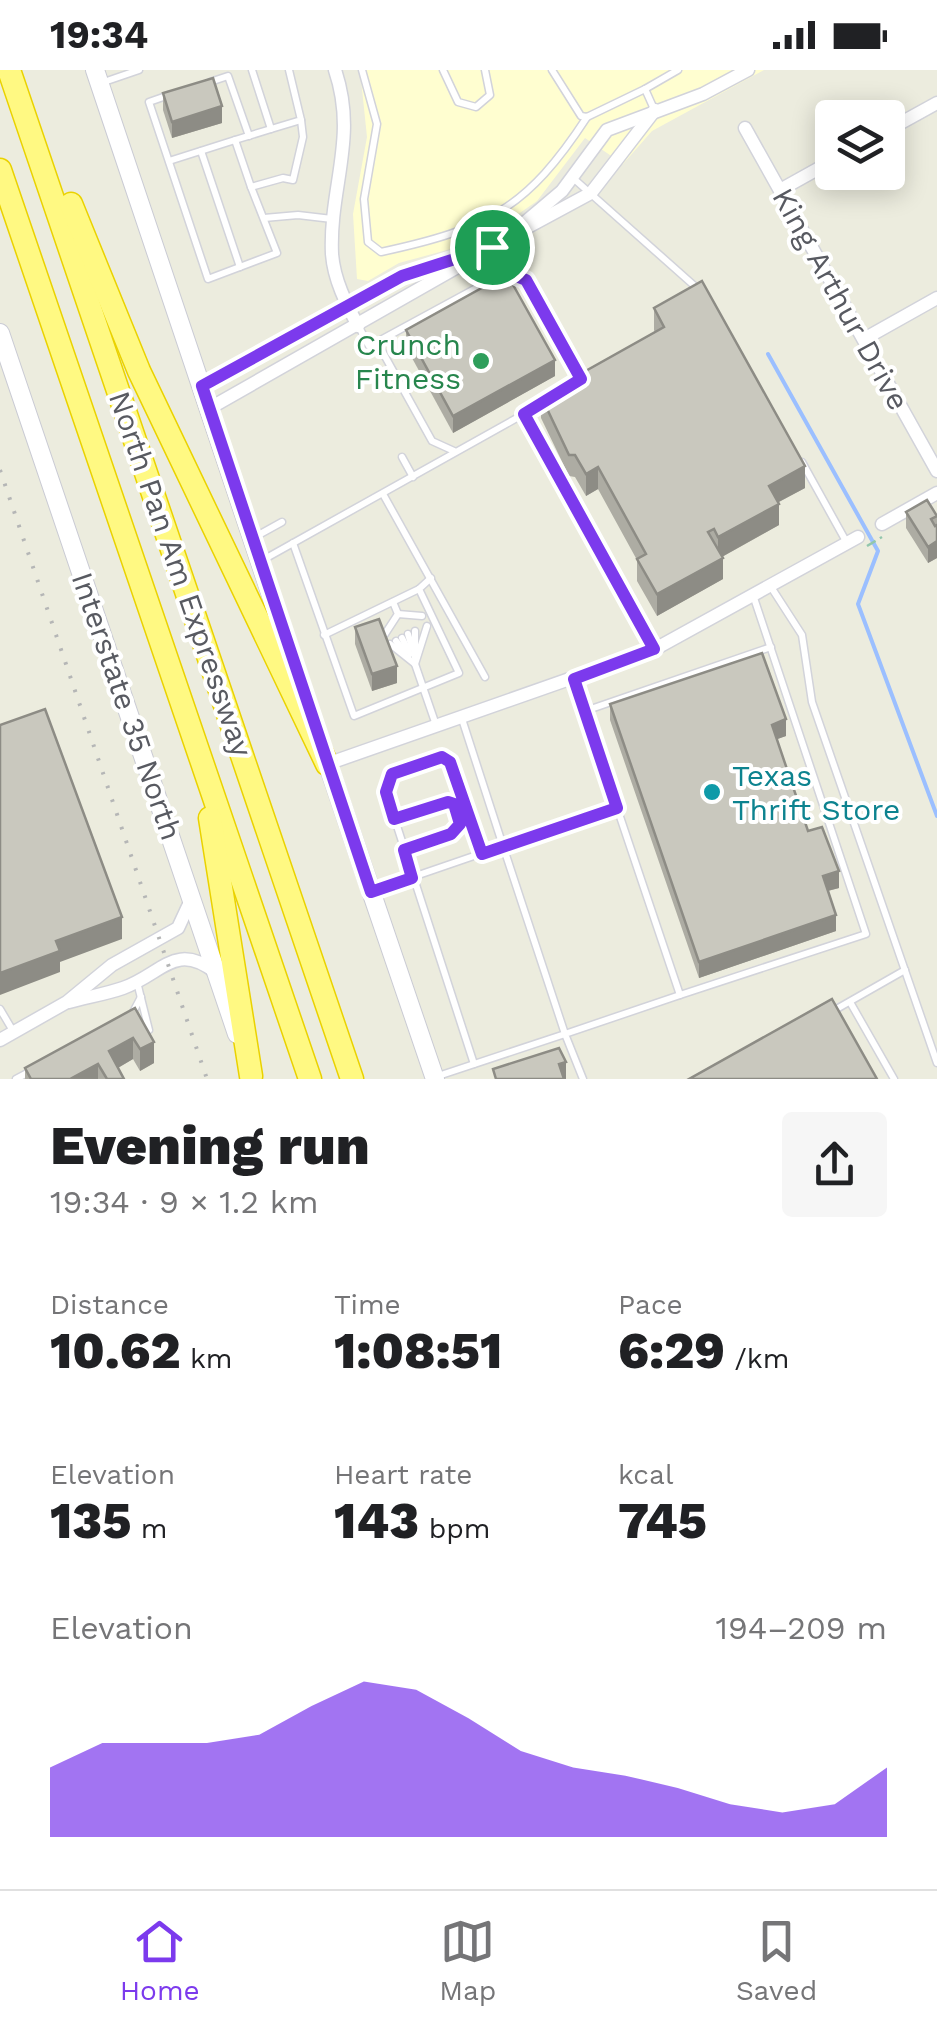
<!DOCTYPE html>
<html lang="en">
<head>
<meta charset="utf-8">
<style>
  body { margin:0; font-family:"Work Sans",sans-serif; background:#f6f6f6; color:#202124; height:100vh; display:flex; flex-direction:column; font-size:38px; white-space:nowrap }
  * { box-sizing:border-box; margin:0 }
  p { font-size:32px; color:#757577 }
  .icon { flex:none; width:55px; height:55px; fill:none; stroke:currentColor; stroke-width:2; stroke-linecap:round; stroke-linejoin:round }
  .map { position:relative; height:1009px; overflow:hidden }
  .drawer { display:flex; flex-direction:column; background:#fff; flex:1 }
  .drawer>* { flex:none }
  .buttons { position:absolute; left:815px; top:30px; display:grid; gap:20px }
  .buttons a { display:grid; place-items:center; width:90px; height:90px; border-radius:10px; background:#fff; box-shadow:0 5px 25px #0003; font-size:50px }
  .pin { position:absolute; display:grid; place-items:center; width:85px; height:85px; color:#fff; margin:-42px; border:5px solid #fff; border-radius:50%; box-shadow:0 2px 10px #0007 }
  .round { display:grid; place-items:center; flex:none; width:105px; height:105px; border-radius:10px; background:#f6f6f6 }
  .headline { display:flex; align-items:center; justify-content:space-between; height:170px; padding:0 50px }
  h1 { font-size:55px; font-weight:800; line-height:75px }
  .figures { display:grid; grid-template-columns:repeat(3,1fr); gap:15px; height:170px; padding:10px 50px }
  .figures div { display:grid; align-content:center }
  .figures b { font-size:50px; font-weight:800 }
  .figures small { font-size:28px; font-weight:400 }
  .figures p { font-size:28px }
  .chart { height:280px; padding:20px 50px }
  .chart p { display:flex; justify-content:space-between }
  .chart svg { width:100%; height:180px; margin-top:10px; fill:#7c3aed; opacity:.7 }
  .status { display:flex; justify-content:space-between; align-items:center; height:70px; padding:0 50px; background:#fff; direction:ltr }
  .status svg { height:28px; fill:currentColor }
  .tabs { display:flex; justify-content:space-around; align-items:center; height:140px; border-top:2px solid #e0e0e0; background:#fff; font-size:28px; color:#757577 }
  .tabs a { display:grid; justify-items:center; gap:5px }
  .tabs .on { color:#7c3aed }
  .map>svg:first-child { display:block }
</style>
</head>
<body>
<div class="status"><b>19:34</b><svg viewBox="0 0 49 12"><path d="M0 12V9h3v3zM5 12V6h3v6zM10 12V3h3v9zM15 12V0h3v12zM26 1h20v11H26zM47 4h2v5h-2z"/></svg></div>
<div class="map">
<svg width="937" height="1009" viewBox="0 0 937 1009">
  <rect width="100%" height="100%" fill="#ececde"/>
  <path fill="#fffed0" d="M360,0h404l-112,61 -29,33 -38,-26 -48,63 -36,25 -43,21 -59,16 -31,18 -11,-2 -4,-65 14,-77z"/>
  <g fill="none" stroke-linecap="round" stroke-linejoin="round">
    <path stroke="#9bbfff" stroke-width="4" d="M768,284l110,197 -20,53 79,212"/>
    <defs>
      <g id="service">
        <path d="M252,0l19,59 30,-9 -12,-50"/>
        <path d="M362,0l15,54 -13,75 4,43 13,10c106,-23 146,-43 206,-135"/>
        <path d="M443,0l15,32 18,5 14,-12 -5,-25"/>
        <path d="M552,0l29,46 6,1 58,-28 9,20"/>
        <path d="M210,12l18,-6 21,60"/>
        <path d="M101,13l38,-13"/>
        <path d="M645,19l33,-19"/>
        <path d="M169,25l-20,7 59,177 69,-26 -26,-66 32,-9 10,2 10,-43 -2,-17"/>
        <path d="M201,81l39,116"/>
        <path d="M169,91l66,-21"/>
        <path d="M573,108l125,111"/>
        <path d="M251,117l-16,-47 36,-11"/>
        <path d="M264,148l34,-3 34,4"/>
        <path d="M506,202l20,8 55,98"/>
        <path d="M359,257l10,19 8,-4 55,99 22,10"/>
        <path d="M377,272l129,-70 -13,-24"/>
        <path d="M524,344l22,-13"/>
        <path d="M402,387l11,20"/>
        <path d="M802,392l45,81"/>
        <path d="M383,424l102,183"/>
        <path d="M253,468l29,-16"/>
        <path d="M293,473l61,173 105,-43 -40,-84 12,-11"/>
        <path d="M261,491l263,-147 131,235"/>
        <path d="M771,517l31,48 10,67 125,361"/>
        <path d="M398,544l24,2"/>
        <path d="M415,561v27"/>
        <path d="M385,564l13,-20 -5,-12"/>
        <path d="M408,564l4,14"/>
        <path d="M324,565l95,-46"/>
        <path d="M402,568l8,16"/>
        <path d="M396,571l9,11"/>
        <path d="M390,574l25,20 21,61"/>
        <path d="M415,594l12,-38"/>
        <path d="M574,610l106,315 -115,39 18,45"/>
        <path d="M585,641l186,-64"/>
        <path d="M394,749l54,-17 10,13 1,15 -55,20"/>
        <path d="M372,821l131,-45 -41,-127"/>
        <path d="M137,912l12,48"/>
        <path d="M680,925l186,-61 -113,-339"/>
        <path d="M850,932l44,77"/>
        <path d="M0,939l13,22"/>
        <path d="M833,941l72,-41"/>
        <path d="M131,946l10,-19"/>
        <path d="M474,994l-88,-272 6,-18 49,-17 9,6 32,91"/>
        <path d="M435,1007l130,-43 -62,-188 114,-38"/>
        <path d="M16,1009l17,-9"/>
      </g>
      <g id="minor">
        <path d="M335,0c23,68 -6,117 -3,184 2,26 14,49 26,72"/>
        <path d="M745,58l192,343"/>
        <path d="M888,60l49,-27"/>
        <path d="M780,120l52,-29"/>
        <path d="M523,154l39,-33 45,-61 96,-36 45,-24"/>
        <path d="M864,269l73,-41"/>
        <path d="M202,316l200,-110 72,-20 117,-63 64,-83"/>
        <path d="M210,338l258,-147"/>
        <path d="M882,454l55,-31"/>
        <path d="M327,694l328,-115 203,-112"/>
        <path d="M69,932c18,-5 37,-8 54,-14 38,-13 52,-47 92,-16"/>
        <path d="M0,970l67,-38 45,-37 66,-37 13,-28"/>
      </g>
      <g id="secondary">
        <path d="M95,0l213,635"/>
        <path d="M0,263l237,701"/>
        <path d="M324,683l111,326"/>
      </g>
      <g id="motorway">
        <path d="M9,0l343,1009"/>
        <path d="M0,100l310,909"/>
        <path d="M71,134l68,167 188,393"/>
        <path d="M210,748l41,258"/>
      </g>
    </defs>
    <use href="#service" stroke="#d2d3da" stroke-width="9"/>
    <use href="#minor" stroke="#d2d3da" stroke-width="15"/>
    <use href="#secondary" stroke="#cacbd4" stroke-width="20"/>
    <use href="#motorway" stroke="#ead200" stroke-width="25"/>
    <path stroke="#92c6ac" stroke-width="2.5" stroke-dasharray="10 5" stroke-linecap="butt" d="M867,476l15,-9"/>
    <use href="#service" stroke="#fff" stroke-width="6"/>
    <use href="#minor" stroke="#fff" stroke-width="12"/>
    <use href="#secondary" stroke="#fff" stroke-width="18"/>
    <use href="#motorway" stroke="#fff982" stroke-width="22"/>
    <path stroke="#b5b6b6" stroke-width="4" stroke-dasharray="2.5 12" stroke-linecap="butt" d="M0,400l207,609"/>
  </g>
  <g fill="#adaca3">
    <path d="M163,23l59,30 -50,15 -9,-28z"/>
    <path d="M654,238l151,180 -26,14v23l-57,32 1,22 -66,37 -20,-35v-21l-39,-71 -12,7 -11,-19 -6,-1 -28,-58v-22l114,-63 -1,-3z"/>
    <path d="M406,260l149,46 -102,57 -47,-86z"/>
    <path d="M906,442l31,4v42l-9,5 -22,-35z"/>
    <path d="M355,557l42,56 -25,8 -17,-47z"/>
    <path d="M610,634l176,32 -9,3 31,92 31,57 -11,3 8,40 -137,47 -89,-258z"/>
    <path d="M135,938l19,55 -14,8 -7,-12 -15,9 6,11h-99v-11z"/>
  </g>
  <g fill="#8d8c85">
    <path d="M222,36v17l-50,15v-16z"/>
    <path d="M555,290v16l-102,57v-17z"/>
    <path d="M805,396v22l-36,19v-21z"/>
    <path d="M598,397v22l-12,7v-22z"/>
    <path d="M779,434v21l-61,34v-22z"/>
    <path d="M937,471v17l-9,5v-16z"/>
    <path d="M723,488v21l-66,37v-22z"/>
    <path d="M397,596v17l-25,8v-17z"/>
    <path d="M786,649v17l-14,5v-16z"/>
    <path d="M839,801v17l-16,4v-16z"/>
    <path d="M836,845v16l-137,47v-16z"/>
    <path d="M122,847v22l-62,23v10l-60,23v-22l56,-32z"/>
    <path d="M133,968v21l-24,14v-22z"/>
    <path d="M154,972v21l-14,8v-22z"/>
    <path d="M566,992v17h-7v-15z"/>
    <path d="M98,994v15h-28z"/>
  </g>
  <g fill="#c9c8be" stroke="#8d8c85" stroke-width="2.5">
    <path d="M213,8l9,28 -50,16 -9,-29z"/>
    <path d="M507,204l48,86 -102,56 -47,-86z"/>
    <path d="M702,211l103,185 -36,20 10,18 -61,33 -4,-8 -6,3 15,26 -66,36 -20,-35 9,-5 -48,-87 -12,7 -11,-19h-6l-28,-59 123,-69 -10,-19z"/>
    <path d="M927,430l10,16 -6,3 4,7 2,-1v16l-9,6 -22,-35z"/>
    <path d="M379,549l18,47 -25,8 -17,-47z"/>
    <path d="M762,583l24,66 -14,6 36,106 14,-4 17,44 -16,5 13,39 -137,47 -89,-258z"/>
    <path d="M45,639l77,208 -66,24 4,10 -60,22v-248z"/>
    <path d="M832,929l45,80h-188z"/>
    <path d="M135,938l19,34 -14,7 -7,-11 -24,13 15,28h-17l-9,-15 -28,15h-39l-6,-11z"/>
    <path d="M559,978l7,14 -7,2 5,15h-68l-3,-10z"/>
  </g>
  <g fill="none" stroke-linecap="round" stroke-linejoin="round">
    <defs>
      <path id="route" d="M492,177l14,25 20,8 55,99 -57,35 130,235 -80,30 43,129 -135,46 -32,-92 -8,-5 -50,17 -6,18 8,27 54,-17 6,2 6,20 -9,10 -47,16 8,28 -41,14 -169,-506 200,-110z"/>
    </defs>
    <use href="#route" stroke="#fff" stroke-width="20"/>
    <use href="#route" stroke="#7c3aed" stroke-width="12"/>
  </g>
  <circle fill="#2e9e5b" stroke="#fff" stroke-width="4" cx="481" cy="291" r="10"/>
  <circle fill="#0f9aa8" stroke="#fff" stroke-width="4" cx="712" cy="722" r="10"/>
  <g text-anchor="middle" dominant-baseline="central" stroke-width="8" stroke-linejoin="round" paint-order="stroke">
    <g font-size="30" fill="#585a61" stroke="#fff">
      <text transform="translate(841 229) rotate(61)">King Arthur Drive</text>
      <text transform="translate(181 504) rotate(71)">North Pan Am Expressway</text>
      <text transform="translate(127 636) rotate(71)">Interstate 35 North</text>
    </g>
    <g font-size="30" fill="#27864d" stroke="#fff" text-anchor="end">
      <text x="461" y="274">Crunch<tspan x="461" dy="34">Fitness</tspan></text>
    </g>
    <g font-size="30" fill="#0d838f" stroke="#fff" text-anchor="start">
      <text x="732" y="705">Texas<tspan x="732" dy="34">Thrift Store</tspan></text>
    </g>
  </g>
</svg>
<div class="buttons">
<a><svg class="icon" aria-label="layers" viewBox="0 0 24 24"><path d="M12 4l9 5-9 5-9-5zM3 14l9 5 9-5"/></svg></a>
</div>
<div class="pin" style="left:492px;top:177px;background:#1e9e55"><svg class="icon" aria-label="arrive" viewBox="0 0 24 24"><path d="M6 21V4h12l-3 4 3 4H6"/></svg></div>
</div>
<section class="drawer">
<div class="headline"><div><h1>Evening run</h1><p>19:34 · 9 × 1.2 km</p></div><a class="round"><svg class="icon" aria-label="share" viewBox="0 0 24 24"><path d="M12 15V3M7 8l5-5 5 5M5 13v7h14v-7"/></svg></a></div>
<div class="figures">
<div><p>Distance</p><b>10.62<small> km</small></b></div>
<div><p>Time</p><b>1:08:51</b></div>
<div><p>Pace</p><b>6:29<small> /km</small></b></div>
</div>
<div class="figures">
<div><p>Elevation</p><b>135<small> m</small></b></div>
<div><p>Heart rate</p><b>143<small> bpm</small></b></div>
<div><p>kcal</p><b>745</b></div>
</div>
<div class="chart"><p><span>Elevation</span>194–209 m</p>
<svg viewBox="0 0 160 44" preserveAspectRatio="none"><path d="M0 44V27L10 21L20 21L30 21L40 19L50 12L60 6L70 8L80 15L90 23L100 27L110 29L120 32L130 36L140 38L150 36L160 27V44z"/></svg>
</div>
</section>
<nav class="tabs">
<a class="on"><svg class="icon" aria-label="home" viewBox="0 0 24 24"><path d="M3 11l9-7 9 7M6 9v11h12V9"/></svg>Home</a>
<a><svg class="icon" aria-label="map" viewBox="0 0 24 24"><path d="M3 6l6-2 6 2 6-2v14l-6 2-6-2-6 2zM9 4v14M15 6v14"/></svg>Map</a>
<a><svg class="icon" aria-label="saved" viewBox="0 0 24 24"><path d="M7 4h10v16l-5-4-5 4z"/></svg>Saved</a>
</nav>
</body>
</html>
